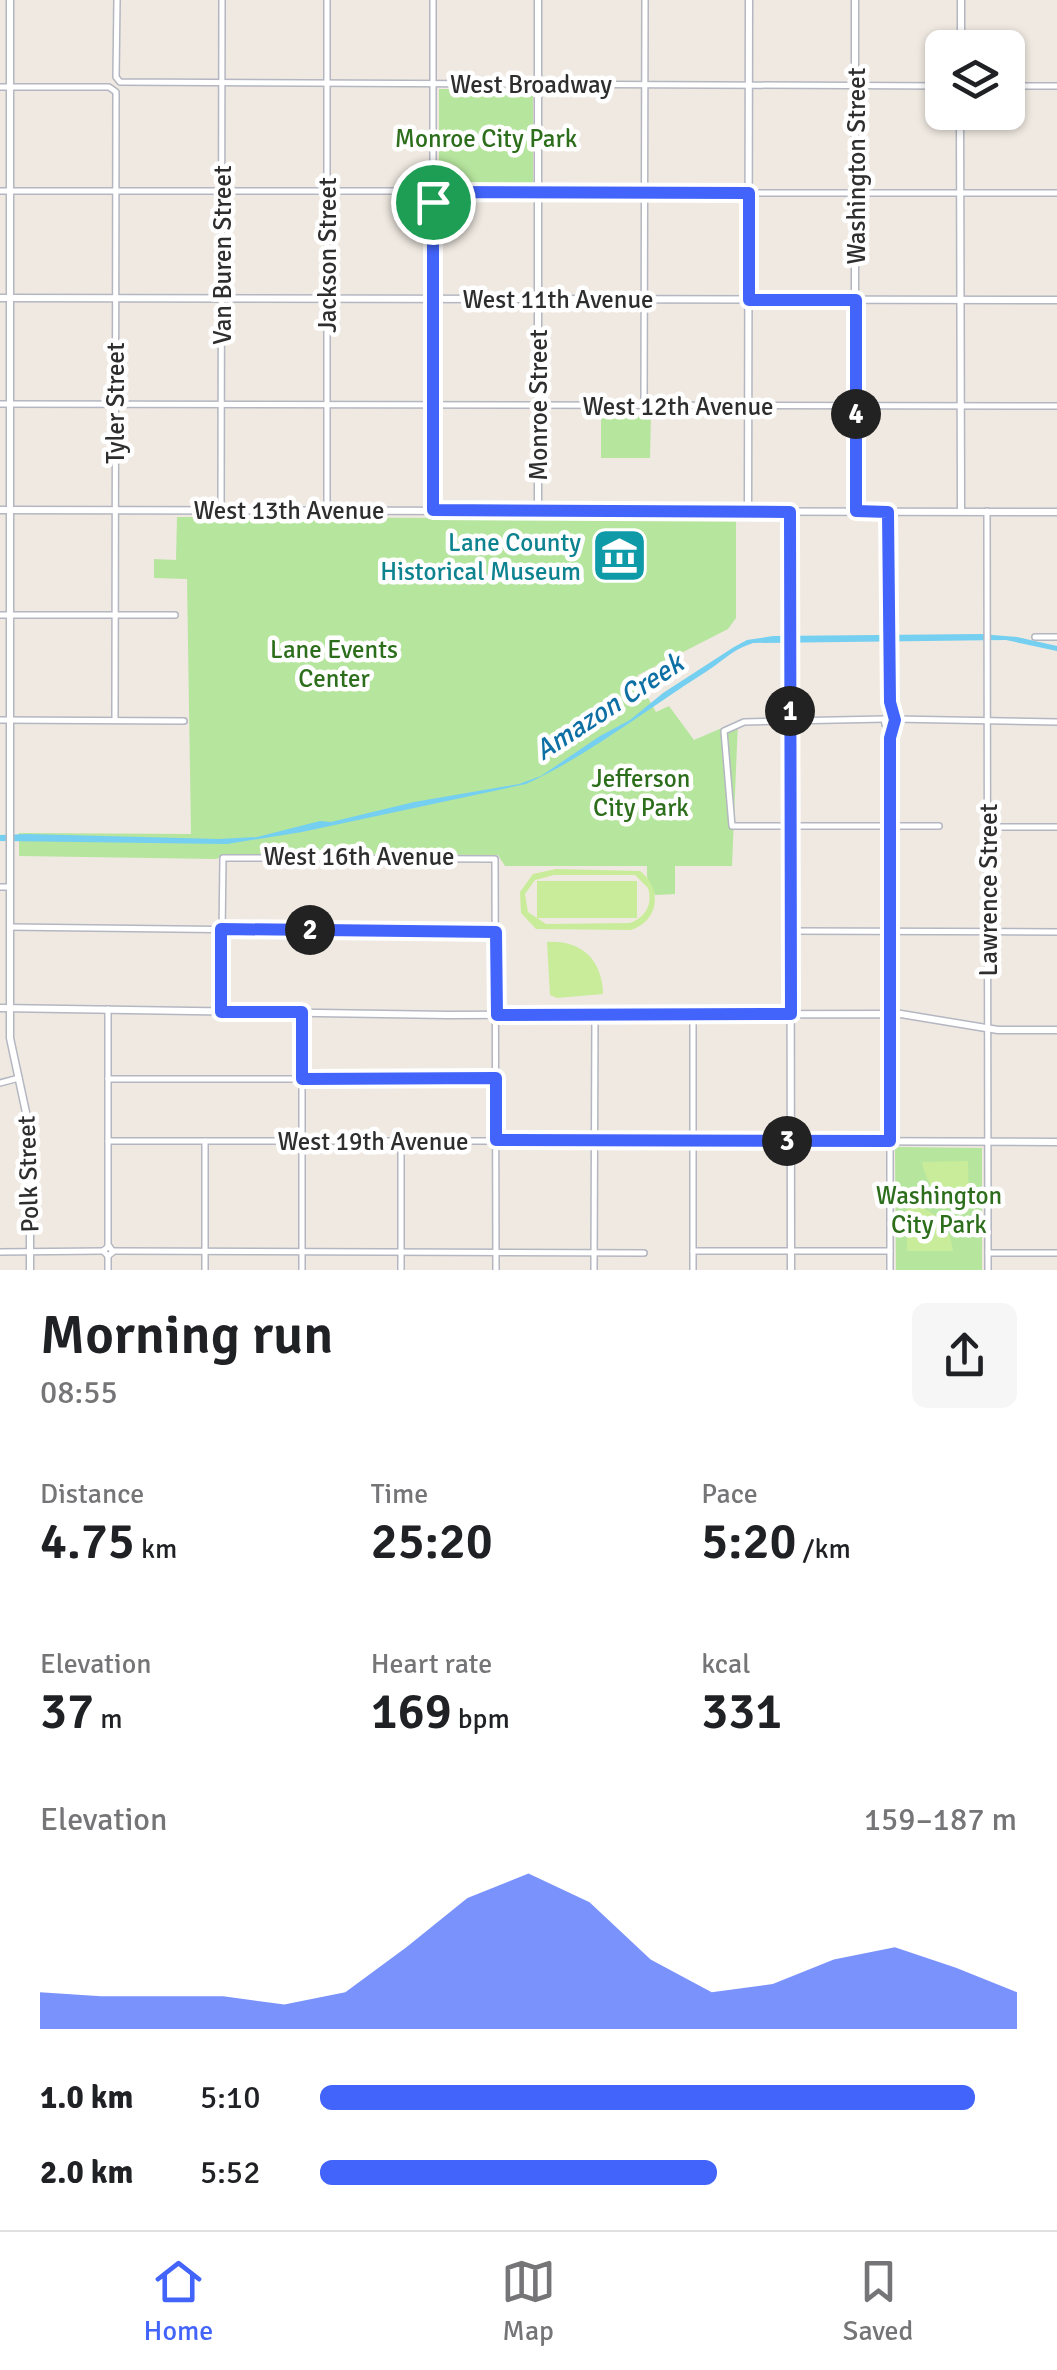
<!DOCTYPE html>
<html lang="en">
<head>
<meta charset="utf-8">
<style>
  body { margin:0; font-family:Signika,sans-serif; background:#f6f6f6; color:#202124; height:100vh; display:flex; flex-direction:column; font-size:38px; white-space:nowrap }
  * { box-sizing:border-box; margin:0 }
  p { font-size:32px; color:#757577 }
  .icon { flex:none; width:55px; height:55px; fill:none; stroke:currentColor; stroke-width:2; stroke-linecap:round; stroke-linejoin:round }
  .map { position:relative; height:1270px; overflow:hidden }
  .details { display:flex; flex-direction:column; background:#fff; flex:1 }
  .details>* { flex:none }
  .controls { position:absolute; left:925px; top:30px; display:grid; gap:20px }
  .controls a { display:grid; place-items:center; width:100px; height:100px; border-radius:15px; background:#fff; box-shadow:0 2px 8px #0004; font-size:50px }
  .pin { position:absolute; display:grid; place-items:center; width:85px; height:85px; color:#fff; margin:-42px; border:5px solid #fff; border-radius:50%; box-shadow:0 2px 10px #0007 }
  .km { position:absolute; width:50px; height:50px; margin:-25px; border-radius:50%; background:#222; color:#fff; font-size:28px; line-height:50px; text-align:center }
  .round { display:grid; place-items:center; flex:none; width:105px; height:105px; border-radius:15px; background:#f6f6f6 }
  .overview { display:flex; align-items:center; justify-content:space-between; height:170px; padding:0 40px }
  h1 { font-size:55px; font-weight:600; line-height:75px }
  .figures { display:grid; grid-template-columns:repeat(3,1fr); gap:15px; height:170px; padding:10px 40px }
  .figures div { display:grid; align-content:center }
  .figures b { font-size:50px; font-weight:600 }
  .figures small { font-size:28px; font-weight:400 }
  .figures p { font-size:28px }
  .chart { height:280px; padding:20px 40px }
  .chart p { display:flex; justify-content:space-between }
  .chart svg { width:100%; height:180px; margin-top:10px; fill:#4264fb; opacity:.7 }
  ul { padding:0 40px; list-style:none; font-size:32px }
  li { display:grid; grid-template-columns:160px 120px 1fr; align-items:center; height:75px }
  li i { height:25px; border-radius:12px; background:#4264fb }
  .tab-bar { display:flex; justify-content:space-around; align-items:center; height:140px; border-top:2px solid #e0e0e0; background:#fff; font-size:28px; color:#757577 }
  .tab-bar a { display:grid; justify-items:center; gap:5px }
  .tab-bar .active { color:#4264fb }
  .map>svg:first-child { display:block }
</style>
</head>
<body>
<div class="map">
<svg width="1057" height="1270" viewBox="0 0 1057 1270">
  <rect width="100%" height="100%" fill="#efe9e1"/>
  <g fill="#b6e59e">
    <rect x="439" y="89" width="94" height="98"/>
    <path d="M601,414h50l-1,44h-49z"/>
    <path d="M177,517l559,2v99l-8,11 -90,46 -5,14 15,9 8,14 13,-6 25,34 44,-19 -6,145h-57v28l-20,1 -8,-18v-11h-142l-7,-11 -271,-1 -11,5 -197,-3v-23l172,1 -4,-255 -33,-1v-19l22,1z"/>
    <path d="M898,1147l84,1v122h-86l-1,-121z"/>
  </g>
  <g fill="#c9ec9a" fill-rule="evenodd">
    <path d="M556,869l84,2c23,18 19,50 -9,59l-95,-1 -15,-16 -1,-21 13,-18zM554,875h81l13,13c5,16 -2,29 -18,35l-84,1 -18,-12 -3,-18 10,-14z"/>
    <rect x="537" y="881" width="100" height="37"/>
    <path d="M547,942c34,-2 55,17 56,52l-46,4 -7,-3z"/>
    <path d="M968,1161l1,45c-27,-2 -42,-18 -47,-44z"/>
    <path d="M907,1205c28,3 42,18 46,46h-46z"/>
  </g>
  <path fill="#75cff0" d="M981,634l36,3 40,9v5l-51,-11 -253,3c-22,7 -32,20 -52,32 -58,37 -114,81 -175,109l-224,48 -75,12 -227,-3v-6l27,-1 192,5 38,-2 63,-16 11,1 83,-20 105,-18 22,-8 59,-40 30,-16 33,-27 71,-46 13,-7 26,-4z"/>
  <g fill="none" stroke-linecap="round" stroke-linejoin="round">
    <defs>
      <g id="street">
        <path d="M117,0l-1,77 4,5 822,4"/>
        <path d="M1008,86h49"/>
        <path d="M0,87h109l7,5 -1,628"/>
        <path d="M0,191h428l5,-9v-182"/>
        <path d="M0,404l1057,2"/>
        <path d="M644,406l1,-406"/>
        <path d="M221,509l1,-509"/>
        <path d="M327,510v-510"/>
        <path d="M433,510v-306l5,-11h619"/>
        <path d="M987,511l1,759"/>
        <path d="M889,512l1,191 3,15"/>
        <path d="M0,615h175"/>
        <path d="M1035,637h22"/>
        <circle cx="890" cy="722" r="5.5"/>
        <path d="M885,719l-141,3 -20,9 8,95h207"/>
        <path d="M894,719l163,3"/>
        <path d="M0,720l184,1"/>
        <path d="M887,726l3,12v532"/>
        <path d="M987,827h70"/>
        <path d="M0,887h10"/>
        <path d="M10,927l486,6"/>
        <path d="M791,931l266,1"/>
        <path d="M108,1009v237"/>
        <path d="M221,1011l2,-153 272,1 1,411"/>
        <path d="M302,1013v257"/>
        <path d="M693,1014v256"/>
        <path d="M108,1079h389"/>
        <path d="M0,1083l19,-5"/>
        <path d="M108,1141h682"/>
        <path d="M205,1141v129"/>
        <path d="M109,1246l4,6 -5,4 -5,-5z"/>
        <path d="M113,1251l531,2"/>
        <path d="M693,1251h197"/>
        <path d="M0,1252l103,-1"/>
        <path d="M988,1253h69"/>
        <path d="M108,1256v14"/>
        <path d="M401,1270v-129"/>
        <path d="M594,1270l1,-256"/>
      </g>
      <g id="secondary">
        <path d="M10,0v1038l20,93v139"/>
        <path d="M961,48v-48"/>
        <path d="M960,112l1,399"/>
        <path d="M0,298l1057,2"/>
        <path d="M0,510l1057,2"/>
        <path d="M538,511v-511"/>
        <path d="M748,511l1,-511"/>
        <path d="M855,511v-511"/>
        <path d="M790,512l1,758"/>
        <path d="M0,1008l448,7 453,-1 97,16h59"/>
        <path d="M791,1141l266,1"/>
      </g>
    </defs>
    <use href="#street" stroke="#b4b7c1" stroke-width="8"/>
    <use href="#secondary" stroke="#b4b7c1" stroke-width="9"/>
    <use href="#street" stroke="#fff" stroke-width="5"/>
    <use href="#secondary" stroke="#fff" stroke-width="6"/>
  </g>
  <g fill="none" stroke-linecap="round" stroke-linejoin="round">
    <defs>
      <path id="route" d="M443,192l306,1v107h107v211l32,1 2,190 5,18 -5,18v403l-394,-1v-62l-194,1v-67h-81v-83l275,3 1,83 294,-1 -1,-502 -357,-2v-306l3,-9z"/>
    </defs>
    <use href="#route" stroke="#fff" stroke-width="20"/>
    <use href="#route" stroke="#4264fb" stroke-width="12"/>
  </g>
  <defs>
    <symbol id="museum-square" viewBox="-11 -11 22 22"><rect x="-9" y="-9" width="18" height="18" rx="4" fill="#0f9aa8" stroke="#fff"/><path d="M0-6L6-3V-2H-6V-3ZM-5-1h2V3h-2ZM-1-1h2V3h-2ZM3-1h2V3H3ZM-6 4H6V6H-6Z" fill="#fff"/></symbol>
  </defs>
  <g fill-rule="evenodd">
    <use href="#museum-square" x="588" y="524" width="63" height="63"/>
  </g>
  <g text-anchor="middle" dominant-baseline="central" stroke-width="9" stroke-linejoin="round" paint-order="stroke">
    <g font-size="25" fill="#2e2e2e" stroke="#fff">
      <text x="531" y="84">West Broadway</text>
      <text transform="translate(856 166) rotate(-90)">Washington Street</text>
      <text transform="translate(222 255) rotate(-90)">Van Buren Street</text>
      <text transform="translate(327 255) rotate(-90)">Jackson Street</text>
      <text x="558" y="299">West 11th Avenue</text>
      <text transform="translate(115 403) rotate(-90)">Tyler Street</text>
      <text transform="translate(538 405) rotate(-90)">Monroe Street</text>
      <text x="678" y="406">West 12th Avenue</text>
      <text x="289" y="510">West 13th Avenue</text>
      <text x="359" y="856">West 16th Avenue</text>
      <text transform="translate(988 890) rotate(-90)">Lawrence Street</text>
      <text x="373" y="1141">West 19th Avenue</text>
      <text transform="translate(28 1174) rotate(-92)">Polk Street</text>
    </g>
    <g font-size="25" fill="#2c6e1b" stroke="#fff">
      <text x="486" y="138">Monroe City Park</text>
      <text x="334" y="649">Lane Events<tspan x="334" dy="29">Center</tspan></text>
      <text x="641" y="778">Jefferson<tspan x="641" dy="29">City Park</tspan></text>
      <text x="939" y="1195">Washington<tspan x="939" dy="29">City Park</tspan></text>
    </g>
    <g font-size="25" fill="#0d838f" stroke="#fff" text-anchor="end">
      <text x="581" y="542">Lane County<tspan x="581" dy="29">Historical Museum</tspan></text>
    </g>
    <g font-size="28" font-style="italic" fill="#0d6fa3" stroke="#fff">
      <text transform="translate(609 707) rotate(-33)">Amazon Creek</text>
    </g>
  </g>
</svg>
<div class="controls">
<a><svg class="icon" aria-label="layers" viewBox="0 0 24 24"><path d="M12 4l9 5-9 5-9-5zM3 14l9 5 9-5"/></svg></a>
</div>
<div class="pin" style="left:433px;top:202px;background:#1e9e55"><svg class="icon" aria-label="arrive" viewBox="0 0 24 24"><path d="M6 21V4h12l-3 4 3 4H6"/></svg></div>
<b class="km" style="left:790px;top:711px">1</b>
<b class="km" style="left:310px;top:930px">2</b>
<b class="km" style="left:787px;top:1141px">3</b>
<b class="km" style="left:856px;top:414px">4</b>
</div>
<section class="details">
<div class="overview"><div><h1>Morning run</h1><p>08:55</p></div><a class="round"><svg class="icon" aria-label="share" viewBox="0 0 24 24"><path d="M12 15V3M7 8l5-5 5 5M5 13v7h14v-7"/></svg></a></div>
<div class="figures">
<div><p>Distance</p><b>4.75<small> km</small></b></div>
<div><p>Time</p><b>25:20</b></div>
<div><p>Pace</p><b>5:20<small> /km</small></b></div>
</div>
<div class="figures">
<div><p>Elevation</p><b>37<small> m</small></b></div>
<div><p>Heart rate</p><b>169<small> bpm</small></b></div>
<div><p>kcal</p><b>331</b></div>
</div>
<div class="chart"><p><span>Elevation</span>159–187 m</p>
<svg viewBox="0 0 160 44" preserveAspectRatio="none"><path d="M0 44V35L10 36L20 36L30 36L40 38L50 35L60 24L70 12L80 6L90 13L100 27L110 35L120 33L130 27L140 24L150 29L160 35V44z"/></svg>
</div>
<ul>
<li><b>1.0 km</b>5:10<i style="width:94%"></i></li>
<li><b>2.0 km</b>5:52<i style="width:57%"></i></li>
</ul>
</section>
<nav class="tab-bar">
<a class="active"><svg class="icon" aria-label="home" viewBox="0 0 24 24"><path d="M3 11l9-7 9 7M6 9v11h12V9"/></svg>Home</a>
<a><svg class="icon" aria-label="map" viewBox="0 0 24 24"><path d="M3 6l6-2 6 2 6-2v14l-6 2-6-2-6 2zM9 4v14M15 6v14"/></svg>Map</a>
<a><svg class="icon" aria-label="saved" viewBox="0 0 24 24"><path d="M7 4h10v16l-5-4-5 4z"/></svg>Saved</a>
</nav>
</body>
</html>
